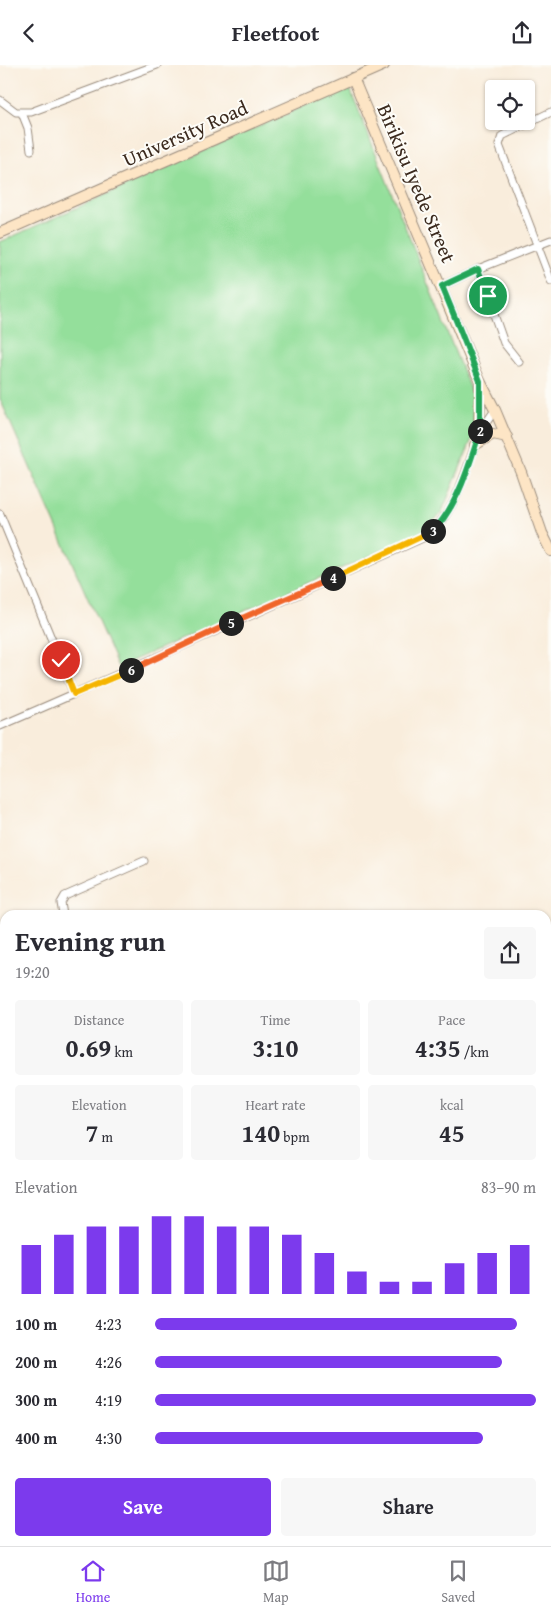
<!DOCTYPE html>
<html lang="en">
<head>
<meta charset="utf-8">
<style>
  body { margin:0; font-family:"Gentium Book Plus",serif; background:#f7f7f7; color:#2b2b33; height:100vh; display:flex; flex-direction:column; font-size:19px; white-space:nowrap }
  * { box-sizing:border-box; margin:0 }
  p { font-size:16px; color:#7c7c81 }
  .icon { flex:none; width:28px; height:28px; fill:none; stroke:currentColor; stroke-width:2; stroke-linecap:round; stroke-linejoin:round }
  .map { position:relative; flex:1; overflow:hidden }
  .drawer { position:absolute; left:0px; top:845px; width:551px; height:636px; display:flex; flex-direction:column; background:#fff; border-radius:15px 15px 0 0; box-shadow:0 1px 4px #0004 }
  .drawer>* { flex:none }
  .tools { position:absolute; left:485px; top:15px; display:grid; gap:10px }
  .tools a { display:grid; place-items:center; width:50px; height:50px; border-radius:5px; background:#fff; box-shadow:0 1px 4px #0004; font-size:25px }
  .pin { position:absolute; display:grid; place-items:center; width:42px; height:42px; color:#fff; margin:-21px; border:2px solid #fff; border-radius:50%; box-shadow:0 1px 5px #0007 }
  .km { position:absolute; width:25px; height:25px; margin:-12px; border-radius:50%; background:#222; color:#fff; font-size:14px; line-height:25px; text-align:center }
  .round { display:grid; place-items:center; flex:none; width:52px; height:52px; border-radius:5px; background:#f7f7f7 }
  .overview { display:flex; align-items:center; justify-content:space-between; height:85px; padding:0 15px }
  h1 { font-size:28px; font-weight:700; line-height:38px }
  .figures { display:grid; grid-template-columns:repeat(3,1fr); gap:8px; height:85px; padding:5px 15px }
  .figures div { display:grid; align-content:center; border-radius:5px; background:#f7f7f7; text-align:center }
  .figures b { font-size:25px; font-weight:700 }
  .figures small { font-size:14px; font-weight:400 }
  .figures p { font-size:14px }
  .chart { height:140px; padding:10px 15px }
  .chart p { display:flex; justify-content:space-between }
  .chart svg { width:100%; height:90px; margin-top:5px; stroke:#7c3aed; stroke-width:6 }
  .cta { display:flex; gap:10px; margin-top:auto; padding:10px 15px }
  .cta a { flex:1; height:58px; border-radius:5px; background:#7c3aed; color:#fff; font-size:20px; font-weight:700; line-height:58px; text-align:center }
  .cta a+a { background:#f7f7f7; color:#2b2b33 }
  ul { padding:0 15px; list-style:none; font-size:16px }
  li { display:grid; grid-template-columns:80px 60px 1fr; align-items:center; height:38px }
  li i { height:12px; border-radius:6px; background:#7c3aed }
  header { display:flex; justify-content:space-between; align-items:center; height:65px; padding:0 15px; background:#fff; font-size:22px; font-weight:700 }
  .tab-bar { display:flex; justify-content:space-around; align-items:center; height:70px; border-top:1px solid #e1e1e2; background:#fff; font-size:14px; color:#7c7c81 }
  .tab-bar a { display:grid; justify-items:center; gap:2px }
  .tab-bar .current { color:#7c3aed }
  .map>svg:first-child { display:block }
</style>
</head>
<body>
<header><svg class="icon" aria-label="back" viewBox="0 0 24 24"><path d="M15 5l-7 7 7 7"/></svg>Fleetfoot<svg class="icon" aria-label="share" viewBox="0 0 24 24"><path d="M12 15V3M7 8l5-5 5 5M5 13v7h14v-7"/></svg></header>
<div class="map">
<svg width="551" height="1481" viewBox="0 0 551 1481">
  <rect width="100%" height="100%" fill="#fdfcf7"/>
  <filter id="ink" filterUnits="userSpaceOnUse"><feTurbulence type="fractalNoise" baseFrequency=".02" numOctaves="2"/><feDisplacementMap in="SourceGraphic" scale="10" xChannelSelector="R" yChannelSelector="G"/><feConvolveMatrix kernelMatrix="1 2 1 2 8 2 1 2 1" color-interpolation-filters="sRGB"/></filter>
  <filter id="wash" filterUnits="userSpaceOnUse"><feTurbulence type="fractalNoise" baseFrequency=".0096" numOctaves="4" result="noise"/><feDisplacementMap in="SourceGraphic" scale="20" xChannelSelector="R" yChannelSelector="G"/><feGaussianBlur stdDeviation="1.12" result="paint"/><feColorMatrix in="noise" values="0 0 0 0 0 0 0 0 0 0 0 0 0 0 0 0 0 1.4 0 .05"/><feComposite in="paint" operator="in"/></filter>
  <g filter="url(#wash)">
    <rect width="100%" height="100%" fill="#f9eddc"/>
    <path fill="#94df9b" stroke="#68845c" d="M349,21l132,331 -40,97 -22,20 -301,133 -118,-268v-157z"/>
  </g>
  <g filter="url(#ink)">
    <g fill="none" stroke-linecap="round" stroke-linejoin="round">
      <defs>
        <g id="street">
          <path d="M0,35l16,12h15l126,-47"/>
          <path d="M551,47l-49,24 -3,9 52,136"/>
          <path d="M22,48l6,15 3,22"/>
          <path d="M478,204l26,74 15,19"/>
          <path d="M442,221l36,-17 73,-29"/>
          <path d="M479,368l16,-23"/>
          <path d="M0,449l74,180"/>
          <path d="M0,661c142,-61 282,-125 423,-188 31,-20 41,-62 53,-95"/>
          <path d="M63,850l-2,-12 4,-7 79,-35"/>
          <path d="M0,1033l5,-2"/>
          <path d="M546,1236l5,-2"/>
          <path d="M112,1481l1,-5"/>
          <path d="M363,1481v-5"/>
        </g>
        <g id="secondary">
          <path d="M353,13l127,303 15,29 26,62 21,61 9,18"/>
          <path d="M0,168l384,-168"/>
          <path d="M479,367l1,-48"/>
          <path d="M475,380l18,-11 14,3"/>
          <path d="M546,907l5,1"/>
          <path d="M0,1346l5,7"/>
          <path d="M546,1472l5,6"/>
        </g>
        <g id="highway">
          <path d="M0,949l5,13"/>
          <path d="M0,973l5,13"/>
          <path d="M0,1136l5,-24"/>
          <path d="M0,1184l5,-23"/>
        </g>
      </defs>
      <use href="#street" stroke="#9a8c7d" stroke-width="9"/>
      <use href="#secondary" stroke="#9a8c7d" stroke-width="12"/>
      <use href="#highway" stroke="#9a8c7d" stroke-width="14"/>
      <use href="#street" stroke="#fff" stroke-width="7"/>
      <use href="#secondary" stroke="#fde5c5" stroke-width="10"/>
      <use href="#highway" stroke="#fabe6d" stroke-width="12"/>
    </g>
  </g>
  <g fill="none" stroke-linecap="round" stroke-linejoin="round" filter="url(#ink)">
    <defs>
      <path id="split-1" d="M458,260l-16,-39 36,-17 10,27"/>
      <path id="split-2" d="M458,260l22,56v50"/>
      <path id="split-3" d="M433,466c24,-24 37,-67 47,-100"/>
      <path id="split-4" d="M333,513l100,-47"/>
      <path id="split-5" d="M231,558l102,-45"/>
      <path id="split-6" d="M131,605l100,-47"/>
      <path id="split-7" d="M61,595l13,34 57,-24"/>
    </defs>
    <use href="#split-1" stroke="#fff" stroke-width="10"/>
    <use href="#split-2" stroke="#fff" stroke-width="10"/>
    <use href="#split-3" stroke="#fff" stroke-width="10"/>
    <use href="#split-4" stroke="#fff" stroke-width="10"/>
    <use href="#split-5" stroke="#fff" stroke-width="10"/>
    <use href="#split-6" stroke="#fff" stroke-width="10"/>
    <use href="#split-7" stroke="#fff" stroke-width="10"/>
    <use href="#split-1" stroke="#22a559" stroke-width="6"/>
    <use href="#split-2" stroke="#22a559" stroke-width="6"/>
    <use href="#split-3" stroke="#22a559" stroke-width="6"/>
    <use href="#split-4" stroke="#f5b400" stroke-width="6"/>
    <use href="#split-5" stroke="#f0652b" stroke-width="6"/>
    <use href="#split-6" stroke="#f0652b" stroke-width="6"/>
    <use href="#split-7" stroke="#f5b400" stroke-width="6"/>
  </g>
  <g text-anchor="middle" dominant-baseline="central" stroke-width="4" stroke-linejoin="round" paint-order="stroke">
    <g font-size="20" fill="#3b2a1e" stroke="#fdfcf7">
      <text transform="translate(185 68) rotate(-24)">University Road</text>
      <text transform="translate(417 118) rotate(67)">Birikisu Iyede Street</text>
    </g>
  </g>
</svg>
<div class="tools">
<a><svg class="icon" aria-label="locate" viewBox="0 0 24 24"><circle cx="12" cy="12" r="6"/><path d="M12 2v4M12 18v4M2 12h4M18 12h4"/></svg></a>
</div>
<div class="pin" style="left:488px;top:231px;background:#1e9e55"><svg class="icon" aria-label="arrive" viewBox="0 0 24 24"><path d="M6 21V4h12l-3 4 3 4H6"/></svg></div>
<div class="pin" style="left:61px;top:595px;background:#d93025"><svg class="icon" aria-label="check" viewBox="0 0 24 24"><path d="M5 12l5 5 9-10"/></svg></div>
<b class="km" style="left:480px;top:366px">2</b>
<b class="km" style="left:433px;top:466px">3</b>
<b class="km" style="left:333px;top:513px">4</b>
<b class="km" style="left:231px;top:558px">5</b>
<b class="km" style="left:131px;top:605px">6</b>
<section class="drawer">
<div class="overview"><div><h1>Evening run</h1><p>19:20</p></div><a class="round"><svg class="icon" aria-label="share" viewBox="0 0 24 24"><path d="M12 15V3M7 8l5-5 5 5M5 13v7h14v-7"/></svg></a></div>
<div class="figures">
<div><p>Distance</p><b>0.69<small> km</small></b></div>
<div><p>Time</p><b>3:10</b></div>
<div><p>Pace</p><b>4:35<small> /km</small></b></div>
</div>
<div class="figures">
<div><p>Elevation</p><b>7<small> m</small></b></div>
<div><p>Heart rate</p><b>140<small> bpm</small></b></div>
<div><p>kcal</p><b>45</b></div>
</div>
<div class="chart"><p><span>Elevation</span>83–90 m</p>
<svg viewBox="0 0 160 44" preserveAspectRatio="none"><path d="M5 44V20M15 44V15M25 44V11M35 44V11M45 44V6M55 44V6M65 44V11M75 44V11M85 44V15M95 44V24M105 44V33M115 44V38M125 44V38M135 44V29M145 44V24M155 44V20"/></svg>
</div>
<ul>
<li><b>100 m</b>4:23<i style="width:95%"></i></li>
<li><b>200 m</b>4:26<i style="width:91%"></i></li>
<li><b>300 m</b>4:19<i style="width:100%"></i></li>
<li><b>400 m</b>4:30<i style="width:86%"></i></li>
</ul>
<div class="cta"><a>Save</a><a>Share</a></div>
</section>
</div>
<nav class="tab-bar">
<a class="current"><svg class="icon" aria-label="home" viewBox="0 0 24 24"><path d="M3 11l9-7 9 7M6 9v11h12V9"/></svg>Home</a>
<a><svg class="icon" aria-label="map" viewBox="0 0 24 24"><path d="M3 6l6-2 6 2 6-2v14l-6 2-6-2-6 2zM9 4v14M15 6v14"/></svg>Map</a>
<a><svg class="icon" aria-label="saved" viewBox="0 0 24 24"><path d="M7 4h10v16l-5-4-5 4z"/></svg>Saved</a>
</nav>
</body>
</html>
